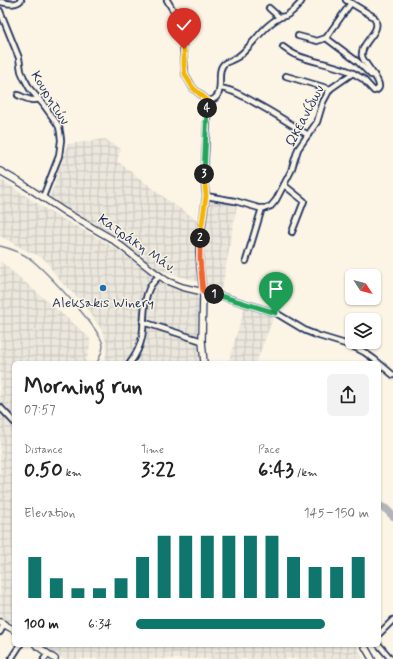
<!DOCTYPE html>
<html lang="en">
<head>
<meta charset="utf-8">
<style>
  body { margin:0; font-family:Mynerve,sans-serif; background:#f2f2f2; color:#222; height:100vh; display:flex; flex-direction:column; font-size:15px; white-space:nowrap }
  * { box-sizing:border-box; margin:0 }
  p { font-size:13px; color:#767676 }
  .icon { flex:none; width:22px; height:22px; fill:none; stroke:currentColor; stroke-width:2; stroke-linecap:round; stroke-linejoin:round }
  .map { position:relative; flex:1; overflow:hidden }
  .panel { position:absolute; left:12px; top:361px; width:369px; height:286px; display:flex; flex-direction:column; background:#fff; border-radius:6px; box-shadow:0 1px 3px #0004 }
  .panel>* { flex:none }
  .needle { width:26px; rotate:126deg }
  .fabs { position:absolute; left:345px; top:269px; display:grid; gap:8px }
  .fabs a { display:grid; place-items:center; width:36px; height:36px; border-radius:6px; background:#fff; box-shadow:0 1px 3px #0004; font-size:20px }
  .pin { position:absolute; display:grid; place-items:center; width:34px; height:34px; color:#fff; margin:-41px -17px; border-radius:50% 50% 50% 0; rotate:-45deg; box-shadow:0 0 4px #0007 }
  .pin .icon { rotate:45deg }
  .km { position:absolute; width:20px; height:20px; margin:-10px; border-radius:50%; background:#222; color:#fff; font-size:11px; line-height:20px; text-align:center }
  .round { display:grid; place-items:center; flex:none; width:42px; height:42px; border-radius:6px; background:#f2f2f2 }
  .head { display:flex; align-items:center; justify-content:space-between; height:68px; padding:0 12px }
  h1 { font-size:22px; font-weight:700; line-height:30px }
  .figures { display:grid; grid-template-columns:repeat(3,1fr); gap:6px; height:68px; padding:4px 12px }
  .figures div { display:grid; align-content:center }
  .figures b { font-size:20px; font-weight:700 }
  .figures small { font-size:11px; font-weight:400 }
  .figures p { font-size:11px }
  .chart { height:112px; padding:8px 12px }
  .chart p { display:flex; justify-content:space-between }
  .chart svg { width:100%; height:72px; margin-top:4px; stroke:#0f766e; stroke-width:6 }
  ul { padding:0 12px; list-style:none; font-size:13px }
  li { display:grid; grid-template-columns:64px 48px 1fr; align-items:center; height:30px }
  li i { height:10px; border-radius:5px; background:#0f766e }
  .map>svg:first-child { display:block }
</style>
</head>
<body>
<div class="map">
<svg width="393" height="659" viewBox="0 0 393 659">
  <defs>
    <pattern id="industrial-grid" width="8" height="8" patternUnits="userSpaceOnUse"><rect width="8" height="8" fill="#ece7dc"/><path d="M0 4h8M4 0v8" fill="none" stroke="#cac6bf"/></pattern>
  </defs>
  <rect width="100%" height="100%" fill="#fcf5e5"/>
  <filter id="ink" filterUnits="userSpaceOnUse"><feTurbulence type="fractalNoise" baseFrequency=".025" numOctaves="2"/><feDisplacementMap in="SourceGraphic" scale="8" xChannelSelector="R" yChannelSelector="G"/><feConvolveMatrix kernelMatrix="1 2 1 2 8 2 1 2 1" color-interpolation-filters="sRGB"/></filter>
  <g filter="url(#ink)">
    <g fill="url(#industrial-grid)">
      <path d="M105,139l16,10 -4,12 56,43 31,20 3,-25 30,6 -15,84 -66,-20 -45,-33 -55,-33 -6,-6 18,-53z"/>
      <path d="M0,179l52,34 57,31 57,41 10,4 16,4 2,1 4,4 2,5 -1,31 3,29h-98l3,-15 -3,-13 -4,-8 -21,-28 -17,-16 -18,-24 -7,-4 -12,-5 -25,-14z"/>
      <path d="M0,261l87,74 3,3v7l-4,18h-72v262l-14,-8z"/>
      <path d="M245,306l29,10 -18,47h-28z"/>
      <path d="M43,645h313l8,14h-301z"/>
    </g>
    <g fill="none" stroke-linecap="round" stroke-linejoin="round">
      <path stroke="#767f94" stroke-width="1.5" d="M0,246c13,3 23,7 33,15 13,11 70,70 70,85 0,5 -4,12 -6,17"/>
      <path stroke="#b2b4b8" stroke-width="8" d="M379,506l7,3 7,7"/>
      <defs>
        <g id="minor">
          <path d="M167,0l7,12 6,16 3,16 2,30 8,14 15,13c21,-3 5,-30 17,-38 4,-2 10,-4 14,-7 13,-10 25,-31 40,-38 2,-2 6,-1 8,-3 5,-3 13,-10 15,-15"/>
          <path d="M0,2c8,1 15,4 21,-2"/>
          <path d="M351,3l-25,35 32,24 13,13h3"/>
          <path d="M269,8l10,9"/>
          <path d="M0,11l19,47 2,13 3,7 6,11 13,15 13,18 3,5 1,5 1,8 -2,16 -16,41"/>
          <path d="M298,36l19,5 9,-3"/>
          <path d="M283,47c4,3 8,6 13,8 18,8 39,9 57,18"/>
          <path d="M286,76l44,13"/>
          <path d="M220,88c13,2 25,9 37,16 17,9 34,20 51,31"/>
          <path d="M18,95c7,3 14,7 21,4"/>
          <path d="M208,101l-4,76 2,19 -7,54 1,15 3,27 8,1 10,3 55,17 30,18 13,5 33,10 12,6 10,7 19,16"/>
          <path d="M284,185l20,16 -12,31"/>
          <path d="M206,196l29,5 24,7h7l5,-2 5,-6 15,-29 7,-22 19,-27 6,-20 7,-13 23,-16 10,6 11,12c16,-3 -11,-27 -12,-35 -2,-15 22,-24 12,-39l-28,-17"/>
          <path d="M246,261l16,-53"/>
          <path d="M143,322l59,19"/>
          <path d="M130,363c6,-8 10,-16 12,-26 4,-20 -2,-48 18,-61"/>
          <path d="M0,407l14,15"/>
          <path d="M0,632l4,-8"/>
          <path d="M379,634l14,-14"/>
          <path d="M379,645l12,14"/>
          <path d="M11,659l9,-14"/>
          <path d="M44,659l4,-5"/>
        </g>
        <g id="tertiary">
          <path d="M0,171l21,12 44,29 47,27 41,32 14,10 15,6 21,5 -1,49 2,22"/>
          <path d="M0,622l14,8"/>
          <path d="M36,645l19,14"/>
          <path d="M364,645l8,14"/>
        </g>
      </defs>
      <use href="#minor" stroke="#1b2f5e" stroke-width="8"/>
      <use href="#tertiary" stroke="#1b2f5e" stroke-width="8"/>
      <use href="#minor" stroke="#fcf5e5" stroke-width="4.5"/>
      <use href="#tertiary" stroke="#fcf5e5" stroke-width="5.5"/>
    </g>
  </g>
  <g fill="none" stroke-linecap="round" stroke-linejoin="round" filter="url(#ink)">
    <defs>
      <path id="split-1" d="M214,294l62,19"/>
      <path id="split-2" d="M200,238v21l3,33 11,2"/>
      <path id="split-3" d="M200,238l6,-42 -2,-22"/>
      <path id="split-4" d="M204,174l3,-66"/>
      <path id="split-5" d="M184,49v18l1,7 2,4 6,10 15,13 -1,7"/>
    </defs>
    <use href="#split-1" stroke="#fff" stroke-width="8"/>
    <use href="#split-2" stroke="#fff" stroke-width="8"/>
    <use href="#split-3" stroke="#fff" stroke-width="8"/>
    <use href="#split-4" stroke="#fff" stroke-width="8"/>
    <use href="#split-5" stroke="#fff" stroke-width="8"/>
    <use href="#split-1" stroke="#22a559" stroke-width="5"/>
    <use href="#split-2" stroke="#f0652b" stroke-width="5"/>
    <use href="#split-3" stroke="#f5b400" stroke-width="5"/>
    <use href="#split-4" stroke="#22a559" stroke-width="5"/>
    <use href="#split-5" stroke="#f5b400" stroke-width="5"/>
  </g>
  <circle fill="#1f6fb2" stroke="#fcf5e5" stroke-width="1.5" cx="103" cy="288" r="4"/>
  <g text-anchor="middle" dominant-baseline="central" stroke-width="3" stroke-linejoin="round" paint-order="stroke">
    <g font-size="14" fill="#1b2f5e" stroke="#fcf5e5">
      <text transform="translate(50 98) rotate(58)">Κουρητών</text>
      <text transform="translate(305 116) rotate(-62)">Ωκεανίδων</text>
      <text transform="translate(137 244) rotate(35)">Κατράκη Μάν.</text>
    </g>
    <g font-size="14" fill="#1b2f5e" stroke="#fcf5e5">
      <text x="103" y="303">Aleksakis Winery</text>
    </g>
  </g>
</svg>
<div class="fabs">
<a><svg class="needle" viewBox="-14 -14 28 28"><path d="M0-13l5 13h-10z" fill="#e53935"/><path d="M0 13l5-13h-10z" fill="#767676"/></svg></a>
<a><svg class="icon" aria-label="layers" viewBox="0 0 24 24"><path d="M12 4l9 5-9 5-9-5zM3 14l9 5 9-5"/></svg></a>
</div>
<div class="pin" style="left:276px;top:313px;background:#1e9e55"><svg class="icon" aria-label="arrive" viewBox="0 0 24 24"><path d="M6 21V4h12l-3 4 3 4H6"/></svg></div>
<div class="pin" style="left:184px;top:49px;background:#d93025"><svg class="icon" aria-label="check" viewBox="0 0 24 24"><path d="M5 12l5 5 9-10"/></svg></div>
<b class="km" style="left:214px;top:294px">1</b>
<b class="km" style="left:200px;top:238px">2</b>
<b class="km" style="left:204px;top:174px">3</b>
<b class="km" style="left:207px;top:108px">4</b>
<section class="panel">
<div class="head"><div><h1>Morning run</h1><p>07:57</p></div><a class="round"><svg class="icon" aria-label="share" viewBox="0 0 24 24"><path d="M12 15V3M7 8l5-5 5 5M5 13v7h14v-7"/></svg></a></div>
<div class="figures">
<div><p>Distance</p><b>0.50<small> km</small></b></div>
<div><p>Time</p><b>3:22</b></div>
<div><p>Pace</p><b>6:43<small> /km</small></b></div>
</div>
<div class="chart"><p><span>Elevation</span>145–150 m</p>
<svg viewBox="0 0 160 44" preserveAspectRatio="none"><path d="M5 44V19M15 44V32M25 44V38M35 44V38M45 44V32M55 44V19M65 44V6M75 44V6M85 44V6M95 44V6M105 44V6M115 44V6M125 44V19M135 44V25M145 44V25M155 44V19"/></svg>
</div>
<ul>
<li><b>100 m</b>6:34<i style="width:81%"></i></li>
</ul>
</section>
</div>
</body>
</html>
